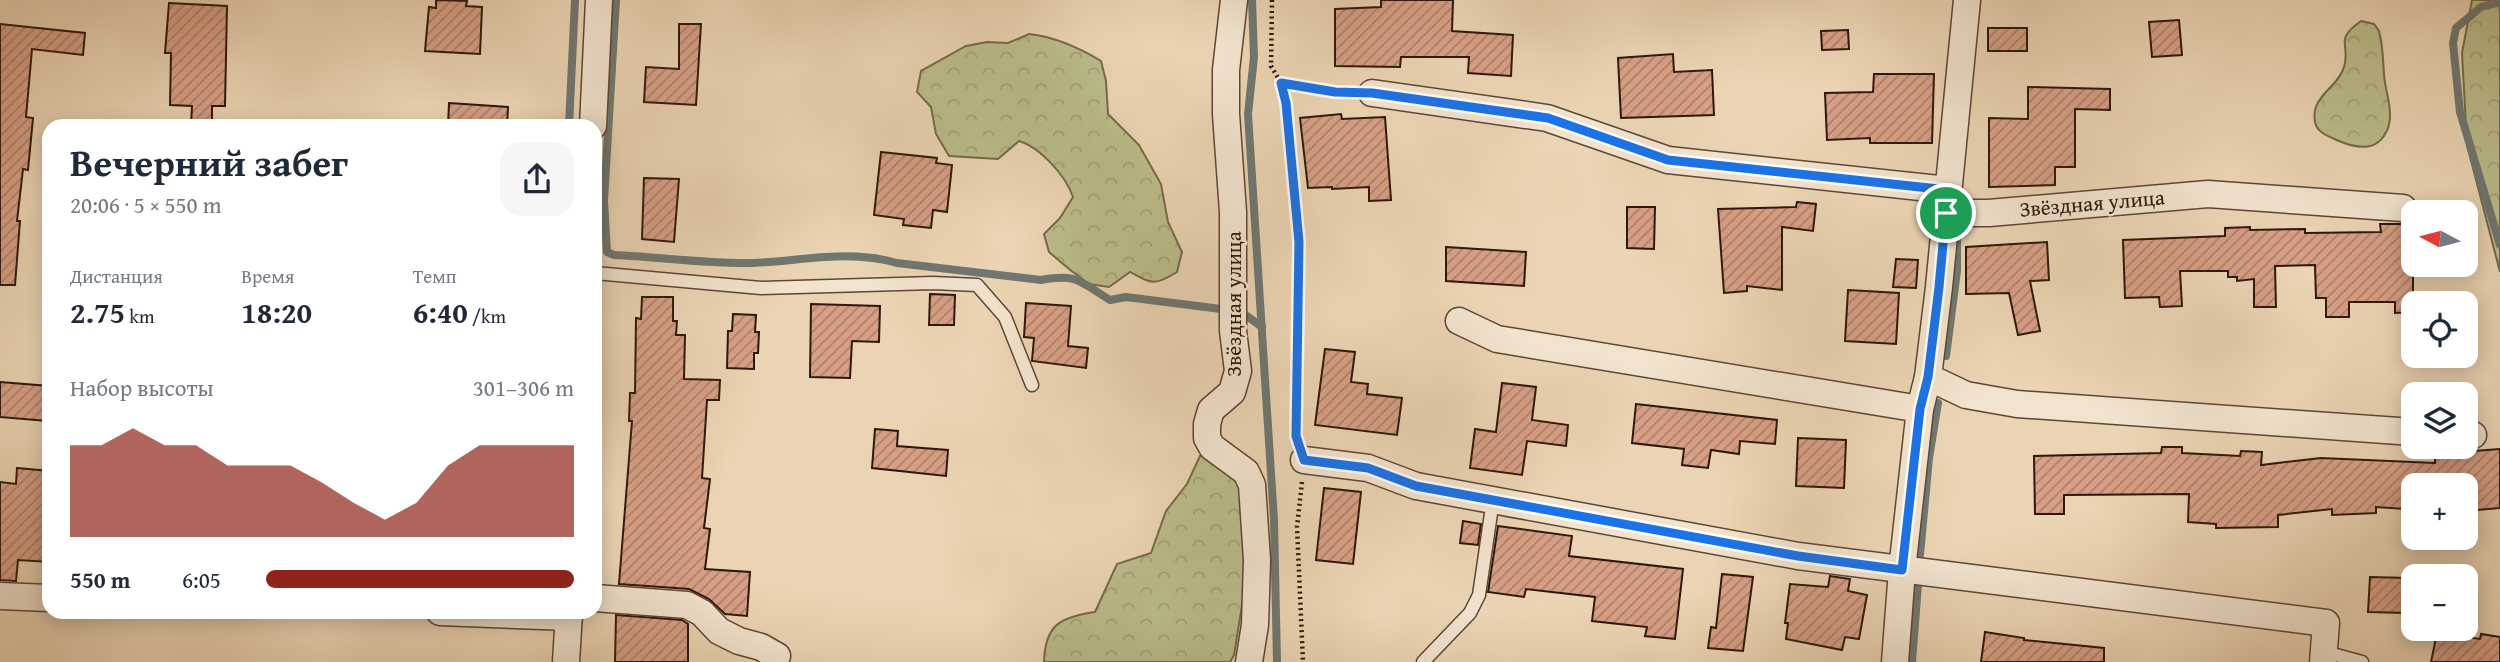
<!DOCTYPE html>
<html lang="ru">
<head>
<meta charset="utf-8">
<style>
  body { margin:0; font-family:"Gentium Book Plus",serif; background:#f6f6f7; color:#1f2937; height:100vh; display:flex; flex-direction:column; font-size:26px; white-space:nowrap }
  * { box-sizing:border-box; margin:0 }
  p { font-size:23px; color:#747a83 }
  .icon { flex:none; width:38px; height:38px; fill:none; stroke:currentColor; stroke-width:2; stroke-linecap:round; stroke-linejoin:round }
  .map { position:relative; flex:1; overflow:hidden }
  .side { position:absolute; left:42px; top:119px; width:560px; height:500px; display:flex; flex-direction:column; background:#fff; border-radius:21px; box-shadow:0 4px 18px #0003 }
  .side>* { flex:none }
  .needle { width:46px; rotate:277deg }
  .buttons { position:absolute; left:2401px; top:200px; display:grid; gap:14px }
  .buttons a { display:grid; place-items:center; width:77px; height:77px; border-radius:14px; background:#fff; box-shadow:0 4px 18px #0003; font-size:35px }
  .pin { position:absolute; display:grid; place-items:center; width:60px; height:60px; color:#fff; margin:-30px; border:4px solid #fff; border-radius:50%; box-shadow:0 2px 7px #0007 }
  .round { display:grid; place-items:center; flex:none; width:74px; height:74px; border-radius:21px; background:#f6f6f7 }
  .head { display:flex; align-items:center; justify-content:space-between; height:119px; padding:0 28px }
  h1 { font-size:38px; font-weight:600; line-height:52px }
  .stats { display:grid; grid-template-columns:repeat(3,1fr); gap:10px; height:119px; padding:7px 28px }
  .stats div { display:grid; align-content:center }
  .stats b { font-size:30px; font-weight:600 }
  .stats small { font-size:19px; font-weight:400 }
  .stats p { font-size:19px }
  .chart { height:196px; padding:14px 28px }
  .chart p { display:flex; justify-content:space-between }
  .chart svg { width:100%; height:126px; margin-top:7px; fill:#8f2418; opacity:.7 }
  ul { padding:0 28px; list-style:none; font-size:23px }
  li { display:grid; grid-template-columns:112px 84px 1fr; align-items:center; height:52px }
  li i { height:18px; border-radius:9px; background:#8f2418 }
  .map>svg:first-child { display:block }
</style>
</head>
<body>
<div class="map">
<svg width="2500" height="662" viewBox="0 0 2500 662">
  <defs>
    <pattern id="forest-crowns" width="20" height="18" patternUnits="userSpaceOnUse" patternTransform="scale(1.75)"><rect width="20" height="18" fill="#bbbc8a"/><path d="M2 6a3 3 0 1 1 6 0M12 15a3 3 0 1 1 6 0" fill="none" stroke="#a1a176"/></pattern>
    <pattern id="building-hatch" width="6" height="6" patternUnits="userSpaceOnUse" patternTransform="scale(1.75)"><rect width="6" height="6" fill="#d79f85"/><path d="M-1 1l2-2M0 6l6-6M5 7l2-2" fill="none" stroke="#af816b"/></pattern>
  </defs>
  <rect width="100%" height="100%" fill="#ebd4b3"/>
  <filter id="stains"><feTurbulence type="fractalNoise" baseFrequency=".00286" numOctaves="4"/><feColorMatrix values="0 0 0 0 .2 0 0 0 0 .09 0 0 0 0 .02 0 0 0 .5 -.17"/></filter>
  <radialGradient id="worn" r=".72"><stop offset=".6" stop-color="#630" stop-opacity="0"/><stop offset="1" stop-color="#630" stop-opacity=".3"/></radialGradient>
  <g fill="url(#forest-crowns)" stroke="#756a4a" stroke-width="2">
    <path d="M2472,0h28v272l-33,-127 -5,-92z"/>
    <path d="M2361,21l13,3 5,7c4,15 4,28 5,43 1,18 10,37 4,54 -9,24 -30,21 -49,13 -9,-4 -22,-8 -24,-19 -5,-26 23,-34 29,-55 7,-24 -11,-26 17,-46z"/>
    <path d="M1029,34c27,3 49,13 72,27l5,20 2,33 31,31 22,39 7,38 14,30 -5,20c-22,14 -25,12 -47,0l-21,15 -20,-3 -20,-15 -20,-17 -5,-18 16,-16 13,-21c-7,-21 -33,-50 -54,-56l-21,18 -49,-3 -13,-22 -5,-27 -14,-15 4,-21 45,-25 21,-4 21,1z"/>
    <path d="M1230,450l10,17 7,107 -13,81 -4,7h-186c1,-38 17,-45 51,-50l22,-48 34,-11 15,-42 21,-27 13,-28z"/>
  </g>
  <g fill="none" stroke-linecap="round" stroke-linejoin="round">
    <g stroke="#6f7771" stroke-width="8">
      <path d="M616,0l-12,201 3,51 7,3c46,2 93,9 139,8 49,-2 96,-14 144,0l144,17c37,-7 39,2 69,20l16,-3 95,12"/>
      <path d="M1252,0l2,57 -6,57 26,406 3,142"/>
      <path d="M2500,2l-19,5 -25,21 -3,15 7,69 40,133"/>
      <path d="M569,126l6,-126"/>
      <path d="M1240,311l22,16"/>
      <path d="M1946,356l11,-85v-35"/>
      <path d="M1920,555l9,-97 9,-55"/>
      <path d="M1912,662l6,-77"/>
    </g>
  </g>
  <g fill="url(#building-hatch)" stroke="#2f170b" stroke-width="2">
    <path d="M436,0l31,1 -1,5 16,1 -2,47 -55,-3 4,-44 7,1z"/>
    <path d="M1381,0h72l-1,31 61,4 -2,41 -43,-3 1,-16h-68l-1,10 -65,-1v-57l46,-2z"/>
    <path d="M169,3l58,3 -2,100h-13v20h-21l1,-20 -22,-1 1,-52h-6z"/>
    <path d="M2179,20l3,35 -30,2 -3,-35z"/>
    <path d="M0,24l85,9 -2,22 -51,-6 -6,68 7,1 -5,52 -5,-1 -6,52h3l-5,64h-15z"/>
    <path d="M679,24h22l-5,81 -52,-3 2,-35 33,2z"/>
    <rect x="1988" y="28" width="39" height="23"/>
    <path d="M1848,30l1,19 -27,1 -1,-19z"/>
    <path d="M1673,54l1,18 38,-2 2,45 -93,3 -3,-60z"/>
    <path d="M1874,74h60l-2,69h-62v-5l-43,2 -2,-47 48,-1z"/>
    <path d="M2028,87l82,2v21l-35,-1v58h-20v18l-66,2v-69l39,1z"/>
    <path d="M449,103l59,4 -1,19h-59z"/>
    <path d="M1341,114l1,5 43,-2 6,83 -22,1v-14l-37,2v-2l-24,1 -8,-70z"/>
    <path d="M881,152l56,6 -1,5 16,2 -5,47 -14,-2 -2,18 -28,-3 1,-6 -30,-4z"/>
    <path d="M644,178l35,1 -5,63 -32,-3z"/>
    <path d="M1797,202l19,2 -3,27 -31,-4v63l-35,-4v5l-23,2 -6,-84 78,-2z"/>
    <path d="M1627,207h28l-1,42 -27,-1z"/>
    <path d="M2380,224h33v88l-18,1v-11h-46v15h-23v-19h-10l-1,-33 -40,1 1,41h-22v-28l-17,2v-4h-9v-6h-48l2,35 -22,1 -1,-10 -34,1 -2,-58 102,-4v-8l25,-1v3l55,-1v4l76,-1z"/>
    <path d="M2047,242l2,38 -19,1 10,50 -22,4 -9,-42 -43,1v-47z"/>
    <path d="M1446,247l80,5 -2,34 -78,-5z"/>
    <path d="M1896,259l22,1 -2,28 -23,-1z"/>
    <path d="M1848,290l51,3 -3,51 -51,-3z"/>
    <path d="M930,294l25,1 -1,30h-25z"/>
    <path d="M642,297h31v24h4l-1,14h9l-1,44 36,1 -1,20h-12l-5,78 8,1 -6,49 6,1 -5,40 45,3 -3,44 -22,-2 -16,-15 -20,-10 -70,-5 13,-163h-3l1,-28h5l1,-75 5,1z"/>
    <path d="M1026,303l45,3 -3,40 20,2 -2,20 -54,-7 2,-23 -10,-1z"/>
    <path d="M811,304l69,2 -1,36 -27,-1 -2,37 -40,-1z"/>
    <path d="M733,314l23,1 -1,17h4l-1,21h-4v16l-27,-1 1,-37h4z"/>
    <path d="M1325,349l30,3 -4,30 17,2 -1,10 35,4 -5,37 -82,-10z"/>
    <path d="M0,382l49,4 -2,35 -47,-4z"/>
    <path d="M1502,383l34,4 -4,33 36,5 -2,21 -39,-5 -5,34 -52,-7 5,-39 21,3z"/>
    <path d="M1636,404l141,16 -2,24 -35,-3 -1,13 -28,-4 -3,18 -26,-3 2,-16 -52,-6z"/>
    <path d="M875,429l23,2 -1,15 51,4 -2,26 -74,-8z"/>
    <path d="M1798,438l48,2 -2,48 -48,-2z"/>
    <path d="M2162,447h20v6l58,3 1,-5 21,1 -1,13 60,-7 114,5v-9l65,-5v59l-34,3v-26h-60l-1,24 -29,-2v6l-44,2v-6l-54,6v12l-62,1v-4l-28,-2 1,-28 -125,1v19h-29l-1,-58 127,-3z"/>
    <path d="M17,468l32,3v91l-31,-2 -2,21 -16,-1v-98l16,2z"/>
    <path d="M1324,488l37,4 -8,72 -37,-4z"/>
    <path d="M1463,521l18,3 -3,21 -18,-2z"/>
    <path d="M1498,526l74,10 -3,20 114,13 -8,70 -30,-3 2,-9 -55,-6 3,-24 -69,-8 -2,8 -36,-5z"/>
    <path d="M1722,574l31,3 -10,74 -35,-3 3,-21 5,1z"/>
    <path d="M1830,576l20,3 -2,12 19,4 -8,44 -14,-2 -3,13 -56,-11 2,-16h-3l5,-39 38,3z"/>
    <path d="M2370,577l38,1 -1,35 -39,-1z"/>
    <path d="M616,615l66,5 6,4v38h-73z"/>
    <path d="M1985,632l39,6v2l80,8v14h-123z"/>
    <path d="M2437,633l43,6 1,-5 19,3v25h-69z"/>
  </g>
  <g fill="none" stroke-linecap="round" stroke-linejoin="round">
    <defs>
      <g id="lane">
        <path d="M595,273l166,15 172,-5 44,2 28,32 27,68"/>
        <path d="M2325,652l37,10"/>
        <path d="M1423,662l47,-49 9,-18 14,-95"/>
      </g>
      <g id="street">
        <path d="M1234,0l-8,70v44l7,98v119l5,40 -6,21 -21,18 -4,14v14l5,9 34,25 6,13 5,75 -2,65 -6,37"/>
        <path d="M1372,93l175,25 121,42 280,30"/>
        <path d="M593,126l6,-126"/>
        <path d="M1946,213h43l219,-19 195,14"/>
        <path d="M1459,321l38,18 423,70"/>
        <path d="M1928,377l38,18 51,9 396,28"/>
        <path d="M2466,435h7"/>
        <path d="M1304,460l64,8 48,18 382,70 528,67 -3,39"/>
        <path d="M0,596l49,2"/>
        <path d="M595,598l92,7 15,8 17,18 20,10 22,6 16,9"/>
        <path d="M440,612l129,5"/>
        <path d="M566,662l3,-50"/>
        <path d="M1895,662l7,-92 18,-161 8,-32 11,-90 28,-287"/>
      </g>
    </defs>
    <use href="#lane" stroke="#5e4635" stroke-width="15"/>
    <use href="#street" stroke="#5e4635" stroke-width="29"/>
    <g stroke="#2f170b" stroke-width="4.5" stroke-dasharray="2 3.5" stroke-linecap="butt">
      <path d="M1272,0l-1,66 10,17 5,20 13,139 -3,194"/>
      <path d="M1281,83l66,9"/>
      <path d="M1302,482l-5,45 6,135"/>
    </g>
    <use href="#lane" stroke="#f2e3ce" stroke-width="12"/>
    <use href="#street" stroke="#f2e3ce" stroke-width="26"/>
  </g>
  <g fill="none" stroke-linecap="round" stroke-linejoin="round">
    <defs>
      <path id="route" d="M1281,83l54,9 37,1 176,25 120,42 280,30 -9,97 -11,90 -8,32 -18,161 -104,-14 -382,-70 -48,-18 -64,-8 -8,-24 3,-194 -13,-139z"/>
    </defs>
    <use href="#route" stroke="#fff" stroke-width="14"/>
    <use href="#route" stroke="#1a73e8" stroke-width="9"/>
  </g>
  <g text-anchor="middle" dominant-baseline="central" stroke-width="5" stroke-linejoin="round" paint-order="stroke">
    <g font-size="21" fill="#2f170b" stroke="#f2e3ce">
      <text transform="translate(2092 203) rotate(-5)">Звёздная улица</text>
      <text transform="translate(1233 304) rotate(-90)">Звёздная улица</text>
    </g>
  </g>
  <rect width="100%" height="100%" filter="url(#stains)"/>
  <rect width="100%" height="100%" fill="url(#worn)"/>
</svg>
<div class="buttons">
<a><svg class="needle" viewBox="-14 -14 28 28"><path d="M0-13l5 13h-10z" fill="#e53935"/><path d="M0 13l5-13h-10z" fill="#747a83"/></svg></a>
<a><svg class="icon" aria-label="locate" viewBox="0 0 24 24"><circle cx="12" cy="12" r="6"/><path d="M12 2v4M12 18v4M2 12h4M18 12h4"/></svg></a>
<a><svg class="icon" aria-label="layers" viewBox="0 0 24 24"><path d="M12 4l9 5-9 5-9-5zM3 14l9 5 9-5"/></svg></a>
<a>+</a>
<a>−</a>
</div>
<div class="pin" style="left:1946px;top:213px;background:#1e9e55"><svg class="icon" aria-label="arrive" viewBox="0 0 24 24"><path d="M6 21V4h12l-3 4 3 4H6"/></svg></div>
<section class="side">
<div class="head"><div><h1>Вечерний забег</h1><p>20:06 · 5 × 550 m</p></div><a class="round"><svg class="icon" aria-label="share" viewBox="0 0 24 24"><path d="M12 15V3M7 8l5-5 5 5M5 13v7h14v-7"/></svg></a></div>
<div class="stats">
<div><p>Дистанция</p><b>2.75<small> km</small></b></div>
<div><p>Время</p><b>18:20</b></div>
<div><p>Темп</p><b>6:40<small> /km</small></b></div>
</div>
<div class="chart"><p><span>Набор высоты</span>301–306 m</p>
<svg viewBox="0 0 160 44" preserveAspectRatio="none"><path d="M0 44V12L10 12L20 6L30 12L40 12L50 19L60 19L70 19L80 25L90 32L100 38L110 32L120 19L130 12L140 12L150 12L160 12V44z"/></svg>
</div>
<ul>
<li><b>550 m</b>6:05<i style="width:100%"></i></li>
</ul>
</section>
</div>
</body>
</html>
